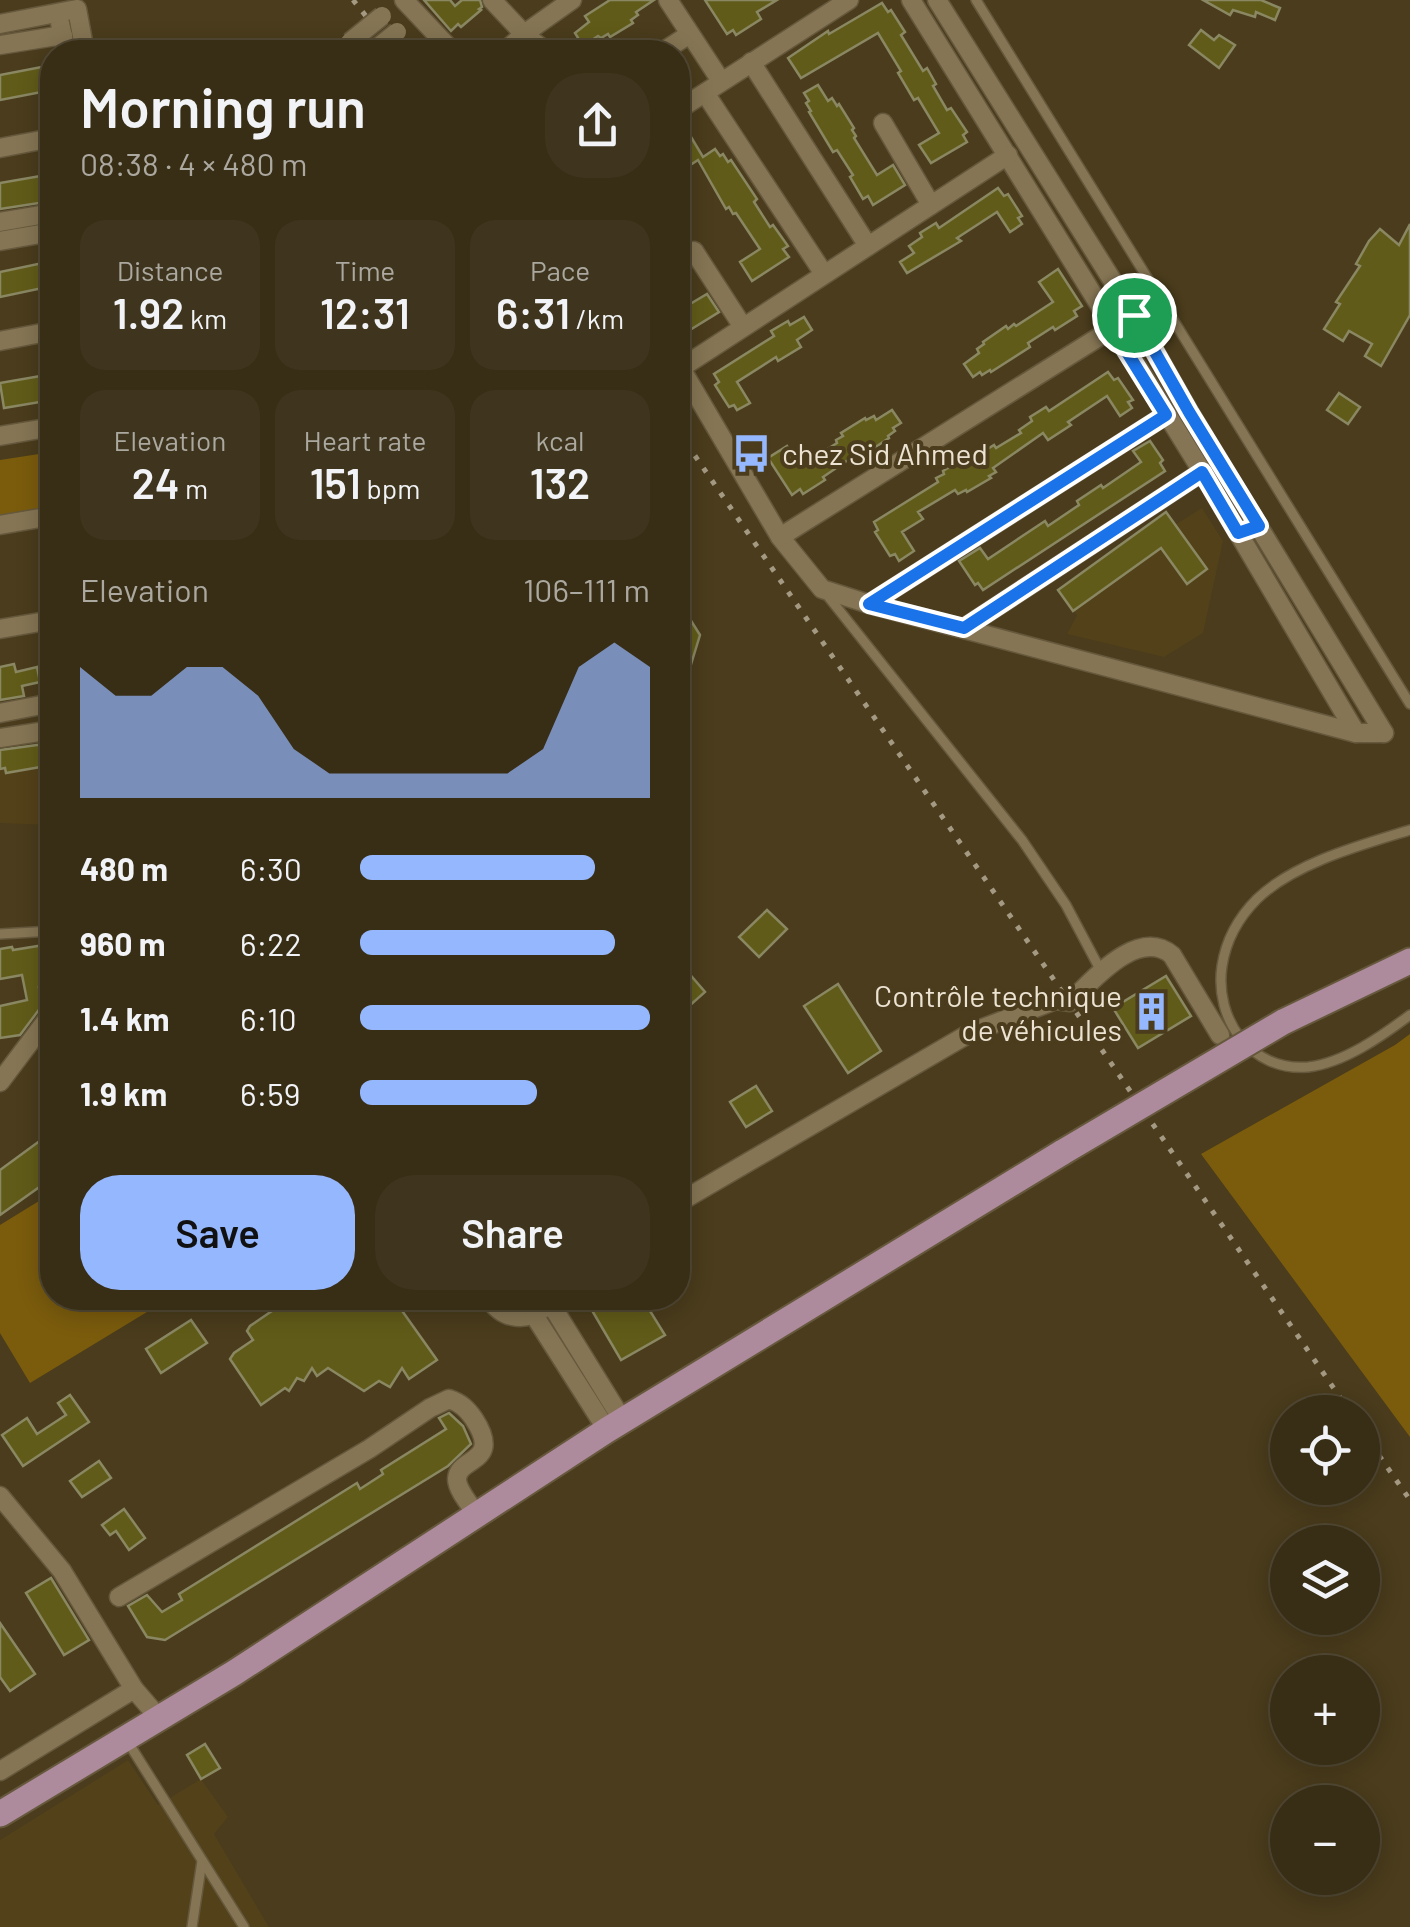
<!DOCTYPE html>
<html lang="en">
<head>
<meta charset="utf-8">
<style>
  body { margin:0; font-family:Barlow,sans-serif; background:#3f351e; color:#f1f3f6; height:100vh; display:flex; flex-direction:column; font-size:38px; white-space:nowrap }
  * { box-sizing:border-box; margin:0 }
  p { font-size:32px; color:#aba8a0 }
  .icon { flex:none; width:55px; height:55px; fill:none; stroke:currentColor; stroke-width:2; stroke-linecap:round; stroke-linejoin:round }
  .map { position:relative; flex:1; overflow:hidden }
  .side { position:absolute; left:40px; top:40px; width:650px; height:1270px; display:flex; flex-direction:column; background:#382d15; border-radius:40px; box-shadow:0 5px 25px #0003,0 0 0 2px #524934 }
  .side>* { flex:none }
  .buttons { position:absolute; left:1270px; top:1395px; display:grid; gap:20px }
  .buttons a { display:grid; place-items:center; width:110px; height:110px; border-radius:50%; background:#382d15; box-shadow:0 5px 25px #0003,0 0 0 2px #524934; font-size:50px }
  .pin { position:absolute; display:grid; place-items:center; width:85px; height:85px; color:#fff; margin:-42px; border:5px solid #fff; border-radius:50%; box-shadow:0 2px 10px #0007 }
  .round { display:grid; place-items:center; flex:none; width:105px; height:105px; border-radius:40px; background:#3f351e }
  .headline { display:flex; align-items:center; justify-content:space-between; height:170px; padding:0 40px }
  h1 { font-size:55px; font-weight:600; line-height:75px }
  .stats { display:grid; grid-template-columns:repeat(3,1fr); gap:15px; height:170px; padding:10px 40px }
  .stats div { display:grid; align-content:center; border-radius:25px; background:#3f351e; text-align:center }
  .stats b { font-size:42px; font-weight:600 }
  .stats small { font-size:28px; font-weight:400 }
  .stats p { font-size:28px }
  .chart { height:280px; padding:20px 40px }
  .chart p { display:flex; justify-content:space-between }
  .chart svg { width:100%; height:180px; margin-top:10px; fill:#95b7fd; opacity:.7 }
  .cta { display:flex; gap:20px; margin-top:auto; padding:20px 40px }
  .cta a { flex:1; height:115px; border-radius:40px; background:#95b7fd; color:#111; font-size:40px; font-weight:600; line-height:115px; text-align:center }
  .cta a+a { background:#3f351e; color:#f1f3f6 }
  ul { padding:0 40px; list-style:none; font-size:32px }
  li { display:grid; grid-template-columns:160px 120px 1fr; align-items:center; height:75px }
  li i { height:25px; border-radius:12px; background:#95b7fd }
  .map>svg:first-child { display:block }
</style>
</head>
<body>
<div class="map">
<svg width="1410" height="1927" viewBox="0 0 1410 1927">
  <rect width="100%" height="100%" fill="#4a3c1c"/>
  <g fill="#534119">
    <path d="M1202,508l21,33 -20,92 -39,24 -97,-23 10,-19 -16,-19z"/>
    <path d="M52,742v83l-52,-2v-71z"/>
    <path d="M128,1760l30,45 43,-26 27,38 -14,17 55,93h-269v-87z"/>
  </g>
  <g fill="#7b5c0d">
    <path d="M52,452v54l-52,9v-55z"/>
    <path d="M1410,1034v403l-209,-283 194,-109z"/>
    <path d="M52,1193v105h118l-140,85 -30,-50v-108z"/>
  </g>
  <g fill="#615b19" stroke="#8a8763" stroke-width="2.5">
    <path d="M424,0h26l5,6 7,-6h18l2,7 -3,2 2,1 -20,17 -3,-3 -7,7z"/>
    <path d="M610,0h44l-18,12 2,3 -7,5 2,3 -23,14 -2,-3 -7,4 -3,-2 -15,10 -8,-13 14,-11 -4,-6z"/>
    <path d="M705,0h72l-20,12 4,7 -25,16 -3,-5 -6,4z"/>
    <path d="M1203,0h58l19,8 -5,12 -19,-8 -1,5 -22,-7 -3,5z"/>
    <path d="M882,3l6,9 3,-2 14,22 -4,3 22,36 4,-3 9,16 -3,2 14,24 4,-2 16,24 -4,3 4,7 -36,21 -12,-18 20,-12 -21,-35 -4,2 -16,-27 3,-2 -23,-38 -77,45 -13,-20 40,-27 1,3z"/>
    <path d="M1201,30l13,10 5,-5 16,10 -16,23 -30,-23z"/>
    <path d="M52,65v25l-52,10v-25z"/>
    <path d="M818,85l10,16 4,-3 5,8 2,-2 15,24 -2,2 4,6 -2,2 23,37 16,-10 12,20 -32,20 -5,-9 -5,3 -13,-22 3,-2 -16,-25 -4,2 -24,-40 2,-1 -5,-8 3,-2 -5,-8z"/>
    <path d="M691,137l12,20 12,-8 5,7 3,-2 5,8 3,-2 26,39 -3,3 16,25 3,-2 15,21 -5,3 6,8 -37,24 -12,-19 20,-13 -24,-36 -3,1 -4,-7 -3,2 -28,-49 -20,13v-28z"/>
    <path d="M52,174v27l-52,8v-26z"/>
    <path d="M998,188l6,8 4,-2 14,22 -4,2 4,6 -12,8 -13,-20 -40,26 4,3 -54,32 -7,-11 14,-9 -5,-7 13,-9 -2,-4 16,-10 3,5z"/>
    <path d="M1410,224v91l-29,51 -16,-10 7,-12 -23,-13 -6,10 -19,-12 16,-25 -4,-2 24,-36 -4,-2 13,-23 11,-12 19,16z"/>
    <path d="M52,261v25l-52,11v-25z"/>
    <path d="M1058,269l24,37 -8,5 3,5 -22,14 -2,-3 -25,16 2,4 -39,25 -1,-2 -8,5 -2,-3 -7,5 -9,-13 15,-11 -2,-4 7,-5 -1,-2 23,-16 2,3 6,-5 2,2 37,-24 -14,-20z"/>
    <path d="M678,284l12,20 17,-10 12,18 -34,21 -7,-13z"/>
    <path d="M804,317l8,13 -15,10 4,7 -23,14 -2,-4 -39,25 13,21 -13,7 -3,-5 -5,2 -14,-22 4,-3 -5,-8 60,-38 -3,-5 17,-10 2,4z"/>
    <path d="M1108,372l6,8 4,-2 15,22 -5,2 4,6 -12,8 -13,-20 -39,26 3,3 -23,15 -5,-7 -50,35 3,4 -7,4 2,2 -24,14 -1,-2 -8,4 -3,-4 -37,22 5,7 -21,13 12,19 -15,10 -4,-7 -5,2 -15,-24 3,-2 -4,-8 64,-40 -2,-4 8,-4 -1,-3 40,-24 3,3 8,-5 2,3 25,-15 -2,-3 13,-9 -2,-4 16,-10 3,4z"/>
    <path d="M52,374v26l-48,8 -4,-25z"/>
    <path d="M1339,393l21,14 -12,17 -21,-14z"/>
    <path d="M892,410l9,13 -8,5 2,3 -7,5 1,2 -39,26 -2,-4 -25,17 2,3 -22,14 -3,-5 -8,6 -24,-37 19,-12 13,20 37,-23 -1,-3 7,-4 -2,-3 24,-15 1,2 8,-4 2,4z"/>
    <path d="M1150,441l13,19 -3,3 5,8 -182,119 -5,-7 -3,2 -16,-24 21,-13 8,11 57,-38 3,5 31,-21 -2,-4 24,-16 2,3 38,-26 -8,-11z"/>
    <path d="M1166,512l41,57 -20,15 -26,-36 -88,63 -15,-21z"/>
    <path d="M678,600l22,35 -19,62h-3z"/>
    <path d="M14,664l2,8 21,-5 3,15 -18,4 2,10 -24,4v-33z"/>
    <path d="M52,743v22l-46,8 -1,-5 -5,1v-19z"/>
    <path d="M767,910l20,19 -28,28 -20,-20z"/>
    <path d="M44,945l7,40 -12,2 2,20 -21,28 -20,3v-32l27,-6 -5,-25 -22,4v-30l12,-2 1,3z"/>
    <path d="M687,971l18,21 -27,24v-37z"/>
    <path d="M1166,976l25,40 -53,32 -25,-40z"/>
    <path d="M838,984l43,67 -33,22 -44,-67z"/>
    <path d="M756,1086l16,25 -26,16 -16,-25z"/>
    <path d="M52,1132v46l-52,37v-45z"/>
    <path d="M291,1298h102l44,62 -28,19 -7,-11 -12,19 -11,-6 -15,10 -36,-23 -11,8 -5,-8 -8,13 -7,-3 -8,13 -4,-3 -24,17 -31,-46 4,-6 19,-13 -6,-9 3,-5z"/>
    <path d="M607,1298h35l23,37 -44,25 -31,-53z"/>
    <path d="M191,1320l16,23 -46,30 -15,-24z"/>
    <path d="M70,1395l19,27 -66,44 -21,-31 25,-17 10,16 29,-19 -8,-12z"/>
    <path d="M449,1413l14,13 8,18 -23,22 -283,174 -18,-3 -19,-31 19,-11 15,17 20,-12 -3,-6 178,-111 3,6 23,-15 -2,-4 65,-41 -7,-11z"/>
    <path d="M99,1461l12,17 -29,19 -12,-16z"/>
    <path d="M124,1509l21,29 -16,12 -13,-19 -6,4 -8,-10z"/>
    <path d="M51,1578l38,62 -25,15 -38,-62z"/>
    <path d="M0,1623l35,51 -25,17 -10,-14z"/>
    <path d="M205,1744l15,24 -19,11 -14,-24z"/>
  </g>
  <g fill="none" stroke-linecap="round" stroke-linejoin="round">
    <defs>
      <g id="lane">
        <path d="M976,0l434,704"/>
        <path d="M827,595l195,245 44,65 35,66"/>
        <path d="M1410,830c-49,15 -116,33 -153,69 -18,18 -31,41 -35,67 -8,53 29,106 86,101 36,-4 74,-31 102,-52"/>
        <path d="M0,934l52,-3"/>
        <path d="M126,1739l118,188"/>
        <path d="M192,1927l10,-66"/>
      </g>
      <g id="street">
        <path d="M404,0l49,52"/>
        <path d="M492,0l32,34 23,18"/>
        <path d="M668,0l53,81"/>
        <path d="M911,0l286,463 159,270h28"/>
        <path d="M937,0l197,315 55,97 195,321"/>
        <path d="M60,23l6,29"/>
        <path d="M0,24l77,-15 8,43"/>
        <path d="M0,45l63,-10"/>
        <path d="M504,52l20,-18 48,-34"/>
        <path d="M662,52l28,-18"/>
        <path d="M751,62l117,184"/>
        <path d="M705,93l119,181"/>
        <path d="M678,110l171,-110"/>
        <path d="M883,123l48,82"/>
        <path d="M0,148l52,-10"/>
        <path d="M0,222l52,-9"/>
        <path d="M0,241l52,-9"/>
        <path d="M694,251l49,76"/>
        <path d="M0,341l52,-10"/>
        <path d="M678,363l102,174 42,52 47,15 487,129"/>
        <path d="M681,368l327,-213"/>
        <path d="M0,436l52,-9"/>
        <path d="M0,525l52,-9"/>
        <path d="M780,537l354,-222"/>
        <path d="M869,604l297,-189"/>
        <path d="M964,628l238,-156"/>
        <path d="M0,629l52,-9"/>
        <path d="M0,713l52,-10"/>
        <path d="M0,738l52,-8"/>
        <path d="M0,1082l52,-69"/>
        <path d="M678,1203l292,-170 86,-33 14,2c24,-23 68,-75 102,-47l48,80"/>
        <path d="M489,1298c12,20 34,25 54,11"/>
        <path d="M549,1301l74,120"/>
        <path d="M534,1315l73,115"/>
        <path d="M0,1496l62,75 72,118 25,29"/>
        <path d="M119,1597l250,-148 61,-41 19,-9c12,4 18,10 25,20 29,45 -16,37 -17,60 0,11 14,27 20,36"/>
        <path d="M0,1771l134,-82"/>
      </g>
      <g id="primary">
        <path d="M1283,1022l127,-61"/>
        <path d="M0,1814l234,-141 373,-243 456,-278"/>
      </g>
    </defs>
    <use href="#lane" stroke="#65583c" stroke-width="12"/>
    <use href="#street" stroke="#65583c" stroke-width="21"/>
    <use href="#primary" stroke="#65583c" stroke-width="29"/>
    <use href="#lane" stroke="#857554" stroke-width="9"/>
    <use href="#street" stroke="#857554" stroke-width="18"/>
    <use href="#primary" stroke="#ae8a9d" stroke-width="25"/>
    <g stroke="#a49982" stroke-width="5" stroke-dasharray="5 10" stroke-linecap="butt">
      <path d="M353,0l42,52"/>
      <path d="M678,431l672,981"/>
      <path d="M1362,1431l48,69"/>
    </g>
    <defs>
      <g id="street-bridge">
        <path d="M350,42l32,-26"/>
        <path d="M372,52l25,-20"/>
      </g>
      <path id="primary-bridge" d="M1063,1152l220,-130"/>
    </defs>
    <use href="#street-bridge" stroke="#65583c" stroke-width="21" stroke-linecap="butt"/>
    <use href="#primary-bridge" stroke="#65583c" stroke-width="29" stroke-linecap="butt"/>
    <use href="#street-bridge" stroke="#857554" stroke-width="18"/>
    <use href="#primary-bridge" stroke="#ae8a9d" stroke-width="25"/>
  </g>
  <g fill="none" stroke-linecap="round" stroke-linejoin="round">
    <defs>
      <path id="route" d="M1134,315l55,97 70,114 -21,7 -36,-61 -238,156 -95,-24 297,-189 -54,-87z"/>
    </defs>
    <use href="#route" stroke="#fff" stroke-width="20"/>
    <use href="#route" stroke="#1a73e8" stroke-width="12"/>
  </g>
  <defs>
    <symbol id="bus-bare" viewBox="-9 -9 18 18"><path d="M-5-6H5V4H4V6H2V4H-2V6H-4V4H-5ZM-3.5-4V0h7V-4ZM-3.5 1.2v1.5H-2V1.2ZM2 1.2v1.5H3.5V1.2Z" fill="#95b7fd" stroke="#4a3c1c" stroke-width="2.5" paint-order="stroke"/></symbol>
    <symbol id="building-bare" viewBox="-9 -9 18 18"><path d="M-4-6H4V6H1V3H-1V6H-4ZM-2.5-4.3h1.7v1.8h-1.7ZM.8-4.3h1.7v1.8H.8ZM-2.5-1h1.7V.8h-1.7ZM.8-1h1.7V.8H.8Z" fill="#95b7fd" stroke="#4a3c1c" stroke-width="2.5" paint-order="stroke"/></symbol>
  </defs>
  <g fill-rule="evenodd">
    <use href="#bus-bare" x="724" y="426" width="55" height="55"/>
    <use href="#building-bare" x="1124" y="984" width="55" height="55"/>
  </g>
  <g text-anchor="middle" dominant-baseline="central" stroke-width="8" stroke-linejoin="round" paint-order="stroke">
    <g font-size="30" fill="#ece3d2" stroke="#4a3c1c" text-anchor="start">
      <text x="782" y="453">chez Sid Ahmed</text>
      <text x="1122" y="995" text-anchor="end">Contrôle technique<tspan x="1122" dy="34">de véhicules</tspan></text>
    </g>
  </g>
</svg>
<div class="buttons">
<a><svg class="icon" aria-label="locate" viewBox="0 0 24 24"><circle cx="12" cy="12" r="6"/><path d="M12 2v4M12 18v4M2 12h4M18 12h4"/></svg></a>
<a><svg class="icon" aria-label="layers" viewBox="0 0 24 24"><path d="M12 4l9 5-9 5-9-5zM3 14l9 5 9-5"/></svg></a>
<a>+</a>
<a>−</a>
</div>
<div class="pin" style="left:1134px;top:315px;background:#1e9e55"><svg class="icon" aria-label="arrive" viewBox="0 0 24 24"><path d="M6 21V4h12l-3 4 3 4H6"/></svg></div>
<section class="side">
<div class="headline"><div><h1>Morning run</h1><p>08:38 · 4 × 480 m</p></div><a class="round"><svg class="icon" aria-label="share" viewBox="0 0 24 24"><path d="M12 15V3M7 8l5-5 5 5M5 13v7h14v-7"/></svg></a></div>
<div class="stats">
<div><p>Distance</p><b>1.92<small> km</small></b></div>
<div><p>Time</p><b>12:31</b></div>
<div><p>Pace</p><b>6:31<small> /km</small></b></div>
</div>
<div class="stats">
<div><p>Elevation</p><b>24<small> m</small></b></div>
<div><p>Heart rate</p><b>151<small> bpm</small></b></div>
<div><p>kcal</p><b>132</b></div>
</div>
<div class="chart"><p><span>Elevation</span>106–111 m</p>
<svg viewBox="0 0 160 44" preserveAspectRatio="none"><path d="M0 44V12L10 19L20 19L30 12L40 12L50 19L60 32L70 38L80 38L90 38L100 38L110 38L120 38L130 32L140 12L150 6L160 12V44z"/></svg>
</div>
<ul>
<li><b>480 m</b>6:30<i style="width:81%"></i></li>
<li><b>960 m</b>6:22<i style="width:88%"></i></li>
<li><b>1.4 km</b>6:10<i style="width:100%"></i></li>
<li><b>1.9 km</b>6:59<i style="width:61%"></i></li>
</ul>
<div class="cta"><a>Save</a><a>Share</a></div>
</section>
</div>
</body>
</html>
